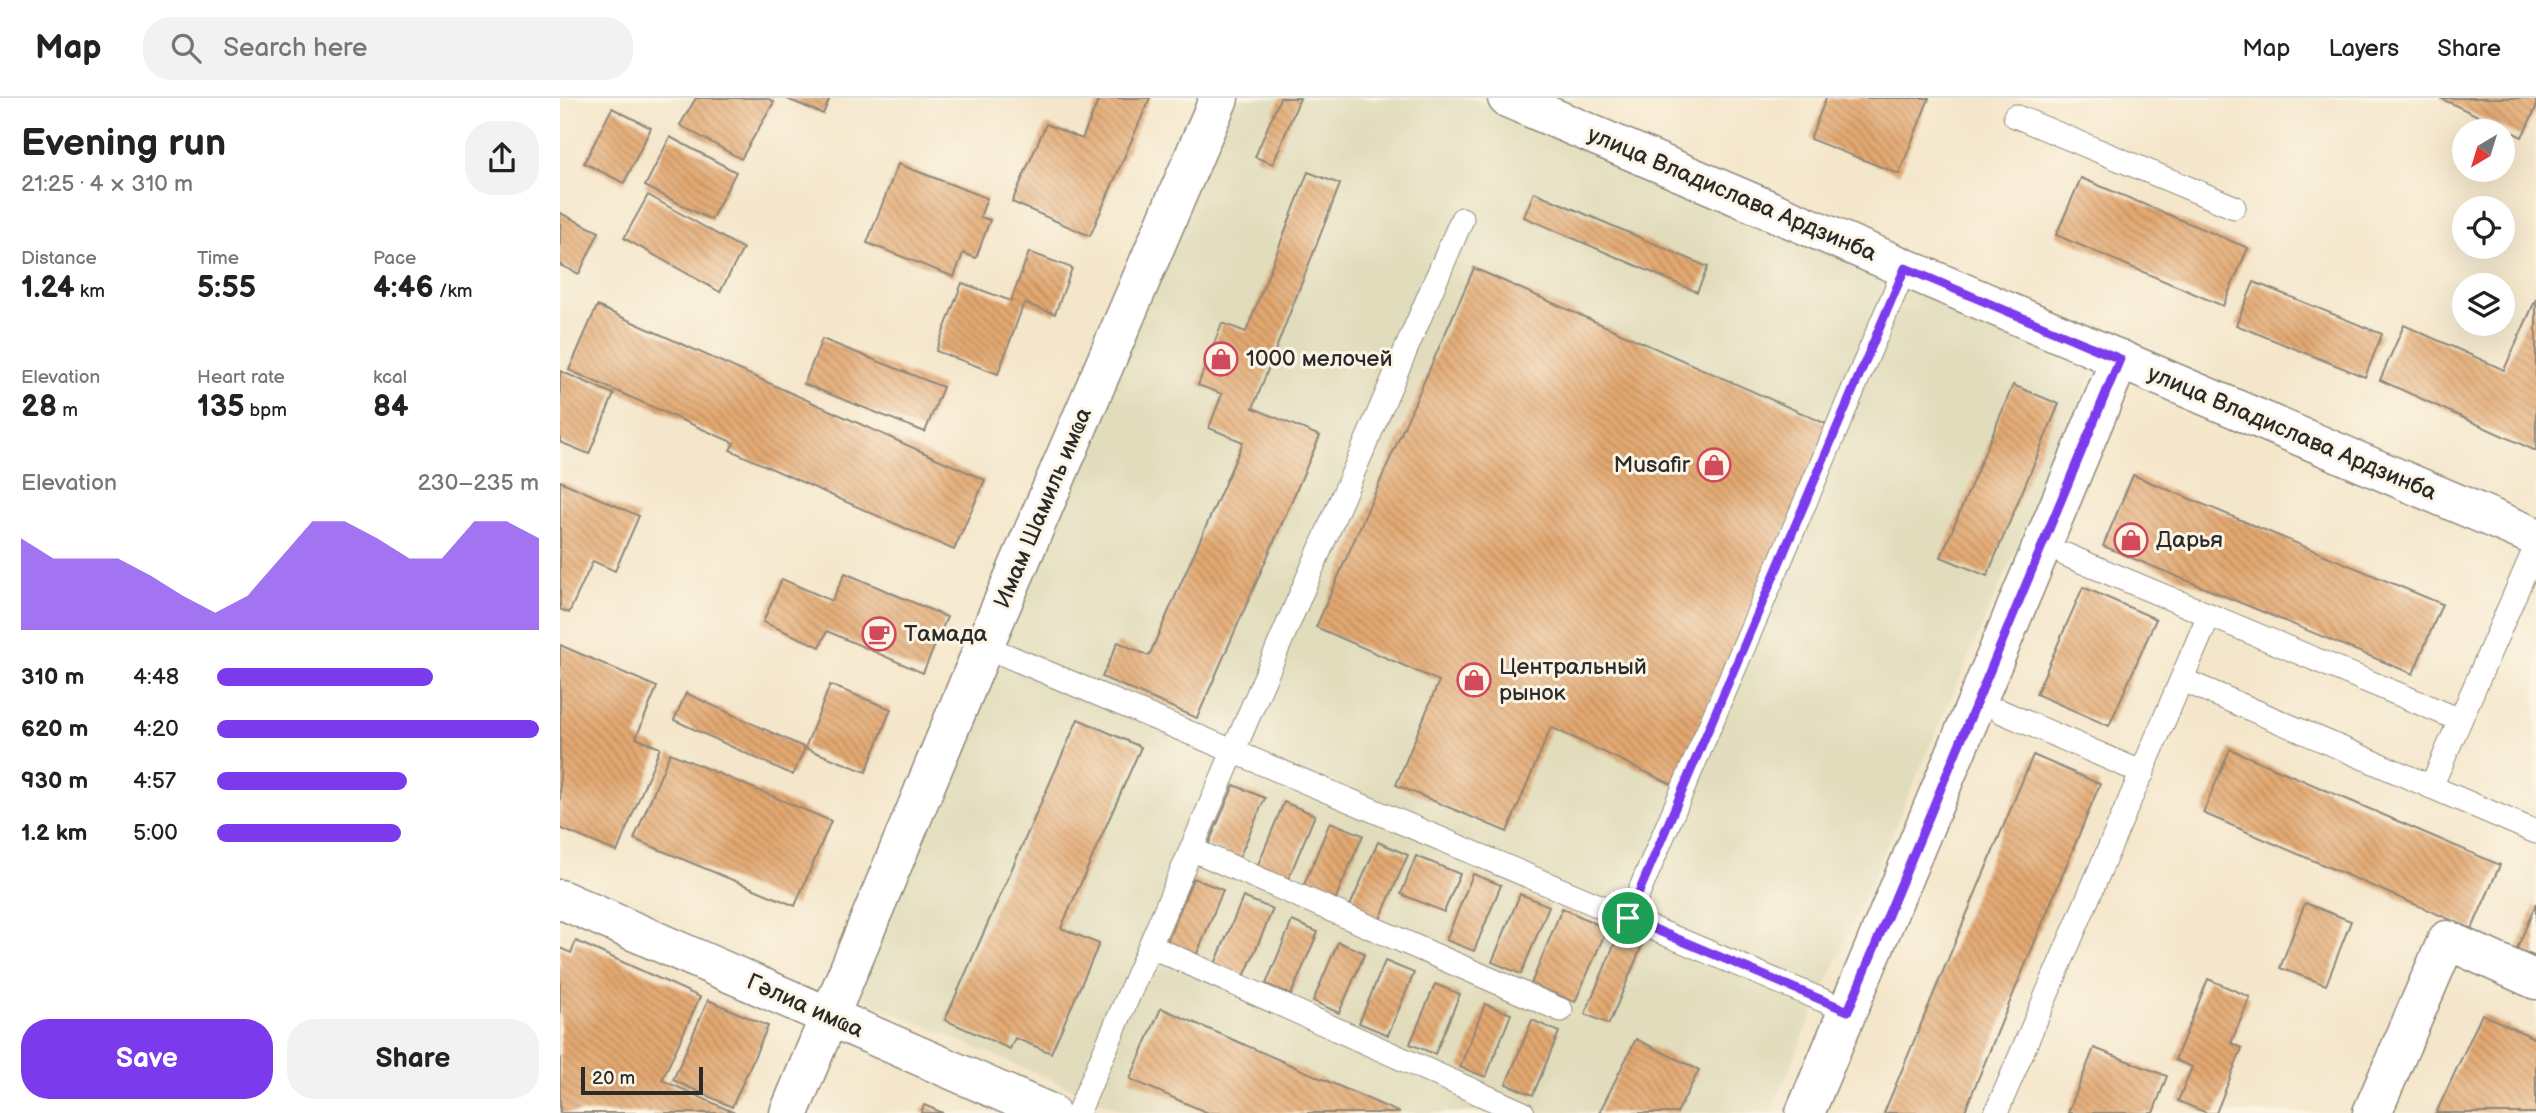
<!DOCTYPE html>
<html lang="en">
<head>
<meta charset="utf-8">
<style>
  body { margin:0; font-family:"Balsamiq Sans",sans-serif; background:#f2f2f2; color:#222; height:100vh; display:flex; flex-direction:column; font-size:26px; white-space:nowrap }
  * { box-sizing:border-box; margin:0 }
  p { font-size:23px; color:#767676 }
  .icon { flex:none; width:38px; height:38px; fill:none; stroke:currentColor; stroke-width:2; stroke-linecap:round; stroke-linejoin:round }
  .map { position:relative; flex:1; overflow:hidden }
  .side { display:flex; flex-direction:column; background:#fff; width:560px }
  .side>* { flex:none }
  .needle { width:46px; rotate:218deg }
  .tools { position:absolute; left:1892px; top:21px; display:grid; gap:14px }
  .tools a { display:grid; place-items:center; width:63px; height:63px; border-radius:50%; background:#fff; box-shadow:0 7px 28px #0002; font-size:35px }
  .scale { position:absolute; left:21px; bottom:18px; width:122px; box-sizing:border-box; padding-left:7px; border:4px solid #2b2b2b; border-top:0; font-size:19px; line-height:24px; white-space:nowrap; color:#2b2b2b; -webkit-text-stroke:5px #fcf5e5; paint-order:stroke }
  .pin { position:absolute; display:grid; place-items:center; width:60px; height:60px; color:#fff; margin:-30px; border:4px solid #fff; border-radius:50%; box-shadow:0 2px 7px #0007 }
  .round { display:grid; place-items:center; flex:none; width:74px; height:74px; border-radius:28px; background:#f2f2f2 }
  .overview { display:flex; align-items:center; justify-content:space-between; height:119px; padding:0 21px }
  h1 { font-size:38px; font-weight:700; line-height:52px }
  .stats { display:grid; grid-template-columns:repeat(3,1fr); gap:10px; height:119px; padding:7px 21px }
  .stats div { display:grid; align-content:center }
  .stats b { font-size:30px; font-weight:700 }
  .stats small { font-size:19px; font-weight:400 }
  .stats p { font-size:19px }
  .chart { height:196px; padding:14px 21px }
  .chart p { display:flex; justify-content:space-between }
  .chart svg { width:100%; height:126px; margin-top:7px; fill:#7c3aed; opacity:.7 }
  .cta { display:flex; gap:14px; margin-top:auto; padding:14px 21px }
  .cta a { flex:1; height:80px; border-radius:28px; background:#7c3aed; color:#fff; font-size:28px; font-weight:700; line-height:80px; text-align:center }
  .cta a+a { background:#f2f2f2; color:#222 }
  ul { padding:0 21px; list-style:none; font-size:23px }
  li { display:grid; grid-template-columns:112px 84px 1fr; align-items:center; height:52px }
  li i { height:18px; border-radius:9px; background:#7c3aed }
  header { display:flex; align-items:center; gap:42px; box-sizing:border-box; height:98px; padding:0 35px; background:#fff; border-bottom:2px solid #e0e0e0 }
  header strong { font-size:33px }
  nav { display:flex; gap:38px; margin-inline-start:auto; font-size:24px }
  .search { width:490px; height:63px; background:#f2f2f2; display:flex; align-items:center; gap:18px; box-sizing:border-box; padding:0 24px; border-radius:28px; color:#767676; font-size:26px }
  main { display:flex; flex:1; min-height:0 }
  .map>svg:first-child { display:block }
</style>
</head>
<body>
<header>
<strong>Map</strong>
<div class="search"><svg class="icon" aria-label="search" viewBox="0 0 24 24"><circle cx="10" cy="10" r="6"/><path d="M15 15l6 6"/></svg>Search here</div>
<nav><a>Map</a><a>Layers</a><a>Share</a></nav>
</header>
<main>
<section class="side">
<div class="overview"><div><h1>Evening run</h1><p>21:25 · 4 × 310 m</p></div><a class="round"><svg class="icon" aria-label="share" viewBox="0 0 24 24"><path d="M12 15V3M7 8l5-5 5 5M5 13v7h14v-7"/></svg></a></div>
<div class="stats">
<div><p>Distance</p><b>1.24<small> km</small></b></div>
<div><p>Time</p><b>5:55</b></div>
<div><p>Pace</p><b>4:46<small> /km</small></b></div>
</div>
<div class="stats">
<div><p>Elevation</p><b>28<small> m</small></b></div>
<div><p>Heart rate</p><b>135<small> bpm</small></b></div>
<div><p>kcal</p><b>84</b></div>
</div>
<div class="chart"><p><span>Elevation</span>230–235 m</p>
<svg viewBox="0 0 160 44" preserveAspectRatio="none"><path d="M0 44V12L10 19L20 19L30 19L40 25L50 32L60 38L70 32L80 19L90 6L100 6L110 12L120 19L130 19L140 6L150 6L160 12V44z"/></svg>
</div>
<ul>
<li><b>310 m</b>4:48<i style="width:67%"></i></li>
<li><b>620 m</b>4:20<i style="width:100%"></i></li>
<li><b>930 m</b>4:57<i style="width:59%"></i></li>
<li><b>1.2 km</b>5:00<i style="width:57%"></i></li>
</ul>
<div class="cta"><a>Save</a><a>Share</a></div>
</section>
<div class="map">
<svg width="1976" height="1015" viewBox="0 0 1976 1015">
  <defs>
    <pattern id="building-back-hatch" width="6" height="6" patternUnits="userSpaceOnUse" patternTransform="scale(1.75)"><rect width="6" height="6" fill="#e3a871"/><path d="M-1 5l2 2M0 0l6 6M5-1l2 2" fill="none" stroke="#b8895d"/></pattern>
  </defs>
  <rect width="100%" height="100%" fill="#fcf5e5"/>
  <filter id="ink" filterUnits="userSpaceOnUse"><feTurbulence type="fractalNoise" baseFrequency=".0143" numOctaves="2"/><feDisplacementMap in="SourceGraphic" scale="14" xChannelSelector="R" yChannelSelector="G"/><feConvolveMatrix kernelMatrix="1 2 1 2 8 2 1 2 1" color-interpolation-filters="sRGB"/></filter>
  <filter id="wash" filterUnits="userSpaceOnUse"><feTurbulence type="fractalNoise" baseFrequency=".00686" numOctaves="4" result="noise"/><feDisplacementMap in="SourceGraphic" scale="28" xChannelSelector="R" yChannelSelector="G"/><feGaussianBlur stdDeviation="1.57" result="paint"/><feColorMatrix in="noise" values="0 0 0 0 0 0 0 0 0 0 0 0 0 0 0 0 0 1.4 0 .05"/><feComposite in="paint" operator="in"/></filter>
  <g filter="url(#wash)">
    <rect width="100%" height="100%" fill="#f4e6ca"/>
    <path fill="#e1dcbb" d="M673,0h237l627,265 -327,750h-641l-273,-117z"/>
    <g id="blocks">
      <g fill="url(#building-back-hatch)">
        <path d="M136,0h71l7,4 -33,57 -61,-34z"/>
        <path d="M225,0h45l-7,16z"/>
        <path d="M532,0h58l-60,138 -78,-34 34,-78 36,15 16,-38z"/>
        <path d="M720,0h20l-27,66 -18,-7z"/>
        <path d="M1266,0h103l-30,76 -89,-35z"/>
        <path d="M1880,0h96v10l-14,29z"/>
        <path d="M52,10l39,20 -27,55 -40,-20z"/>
        <path d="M110,39l66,35 -25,48 -66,-34z"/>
        <path d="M338,66l89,34 -7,19 10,3 -14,38 -13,-5 -9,24 -87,-34z"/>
        <path d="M748,74l32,12 -87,224 67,28 -123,282 -95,-41 16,-35 31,14 94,-214 -34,-14 13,-34 -24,-9 24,-62 24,9z"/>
        <path d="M1521,80l167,70 -25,58 -167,-71z"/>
        <path d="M974,94l174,75 -11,25 -173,-75z"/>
        <path d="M88,97l95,54 -23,43 -96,-54z"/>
        <path d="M0,115l39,19 -20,42 -19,-9z"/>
        <path d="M469,154l43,16 -17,46 -31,-11 -26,71 -62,-23 26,-68 49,18z"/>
        <path d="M914,170l357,158 -158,359 -122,-58 -44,105 -111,-47 43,-104 -123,-54z"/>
        <path d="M1694,184l128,52 -17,43 -129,-52z"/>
        <path d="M1976,201v152l-156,-71 24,-55 100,45z"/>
        <path d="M37,208l388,174 -31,70 -224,-100 4,-7 -165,-73z"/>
        <path d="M262,241l121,48 -18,45 -121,-48z"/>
        <path d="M0,273l54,23 -25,60 -29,-12z"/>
        <path d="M1453,287l46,19 -72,172 -46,-19z"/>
        <path d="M1573,377l309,129 -29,70 -310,-128z"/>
        <path d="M0,383l79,35 -24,55 -22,-10 -24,52 -9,-4z"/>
        <path d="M285,475l102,44 -24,56 -96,-42 -7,16 -57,-25 19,-43 50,22z"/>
        <path d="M1523,489l73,32 -47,107 -73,-32z"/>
        <path d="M0,547l97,42 -21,51 24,10 -43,104 -57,-24z"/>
        <path d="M270,587l61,24 -25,63 -61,-24 -12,27 -119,-55 12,-27 119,55z"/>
        <path d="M518,621l63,28 -80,181 38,16 -48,109 -36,-15 -5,11 -65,-29z"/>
        <path d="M1670,651l270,116 -28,64 -269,-116z"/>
        <path d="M110,655l161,68 -36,85 -161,-67z"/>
        <path d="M1473,657l67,29 -136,329h-80z"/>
        <path d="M674,687l31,13 -26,60 -31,-13z"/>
        <path d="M724,704l31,13 -27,65 -31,-13z"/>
        <path d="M770,724l33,13 -28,65 -32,-13z"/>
        <path d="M818,744l30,13 -28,64 -30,-13z"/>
        <path d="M856,758l44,18 -16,38 -43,-18z"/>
        <path d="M913,776l28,11 -27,66 -28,-11z"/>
        <path d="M633,780l30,12 -26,64 -30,-12z"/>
        <path d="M960,796l29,12 -28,68 -29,-12z"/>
        <path d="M683,799l30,12 -29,68 -29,-13z"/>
        <path d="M1745,805l46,18 -25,64 -46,-17z"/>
        <path d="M1976,805v54l-19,-8z"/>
        <path d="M1002,810l45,21 -32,73 -44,-18z"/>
        <path d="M732,823l26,11 -27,63 -25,-11z"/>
        <path d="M1062,828l24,10 -37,88 -24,-10z"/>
        <path d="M16,843l124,56 -38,83 73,33h-175v-165l11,5z"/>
        <path d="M778,844l27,11 -26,60 -26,-12z"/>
        <path d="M825,863l29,12 -26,62 -29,-12z"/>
        <path d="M1648,881l42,18 -19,46 11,5 -26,65h-9l-29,-12 14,-34 -17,-7z"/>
        <path d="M875,886l25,10 -25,60 -25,-10z"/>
        <path d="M148,902l60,26 -36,81 -59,-27z"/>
        <path d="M925,906l26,10 -25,63 -26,-10z"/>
        <path d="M601,910l239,105h-192l-78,-34z"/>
        <path d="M1922,916l54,25v74h-100z"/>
        <path d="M972,922l27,12 -26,63 -27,-11z"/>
        <path d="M1076,941l63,31 -22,43h-78z"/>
        <path d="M1534,950l73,28 -14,37h-85z"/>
        <path d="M364,1007l19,8h-22z"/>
      </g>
    </g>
  </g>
  <g filter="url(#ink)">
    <use href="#blocks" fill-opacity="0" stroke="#90887a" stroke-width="2"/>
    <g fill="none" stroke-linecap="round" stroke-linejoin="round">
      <defs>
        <g id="service">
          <path d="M1455,18l219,91"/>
          <path d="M1506,457l394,165"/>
          <path d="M424,548l864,365"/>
          <path d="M1623,582l353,152"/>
          <path d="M1440,613l143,62"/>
          <path d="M1871,689l105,-241"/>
          <path d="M631,751l370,161"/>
          <path d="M1068,820l277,-650"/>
          <path d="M590,848l373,167"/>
          <path d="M518,1015l384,-894"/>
          <path d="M1436,1015l213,-498"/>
        </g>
        <g id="minor">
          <path d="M0,801l490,214"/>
          <path d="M229,1015l195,-467 235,-548"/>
          <path d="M1245,1015l315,-754"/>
          <path d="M1812,1015l75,-173 89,40"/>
        </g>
        <path id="secondary" d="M947,0l1029,439"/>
      </defs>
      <use href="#service" stroke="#90887a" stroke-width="25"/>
      <use href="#minor" stroke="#90887a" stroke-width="41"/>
      <use href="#secondary" stroke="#90887a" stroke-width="41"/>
      <use href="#service" stroke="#fff" stroke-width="23"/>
      <use href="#minor" stroke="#fff" stroke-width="38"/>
      <use href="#secondary" stroke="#fff" stroke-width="38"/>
    </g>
  </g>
  <g fill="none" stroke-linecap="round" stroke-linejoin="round" filter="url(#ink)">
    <defs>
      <path id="route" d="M1345,170l215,91 -272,652 -220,-93z"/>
    </defs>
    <use href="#route" stroke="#fff" stroke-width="14"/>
    <use href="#route" stroke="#7c3aed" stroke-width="9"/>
  </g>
  <defs>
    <symbol id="shop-ring" viewBox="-11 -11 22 22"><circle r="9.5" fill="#fcf5e5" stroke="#d1495b" stroke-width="1.5"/><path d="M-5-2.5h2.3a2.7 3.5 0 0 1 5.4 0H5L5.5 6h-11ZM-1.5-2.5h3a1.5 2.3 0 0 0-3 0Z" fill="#d1495b"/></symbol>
    <symbol id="cafe-ring" viewBox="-11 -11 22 22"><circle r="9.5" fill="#fcf5e5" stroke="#d1495b" stroke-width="1.5"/><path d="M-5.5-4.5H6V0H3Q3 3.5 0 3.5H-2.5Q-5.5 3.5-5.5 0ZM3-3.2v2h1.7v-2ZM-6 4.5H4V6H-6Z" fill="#d1495b"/></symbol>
  </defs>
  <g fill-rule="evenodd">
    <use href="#shop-ring" x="642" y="242" width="38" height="38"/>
    <use href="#shop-ring" x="1135" y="348" width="38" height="38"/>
    <use href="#shop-ring" x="1552" y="423" width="38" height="38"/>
    <use href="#cafe-ring" x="300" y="517" width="38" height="38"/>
    <use href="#shop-ring" x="895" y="563" width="38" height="38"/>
  </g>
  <g text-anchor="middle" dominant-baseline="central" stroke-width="6" stroke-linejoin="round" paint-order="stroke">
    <g font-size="23" fill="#2b2b2b" stroke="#fcf5e5">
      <text transform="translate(1172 96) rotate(23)">улица Владислава Ардзинба</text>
      <text transform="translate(1732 335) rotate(23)">улица Владислава Ардзинба</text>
      <text transform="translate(483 410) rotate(-67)">Имам Шамиль имҩа</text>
      <text transform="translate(245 908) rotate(24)">Гәлиа имҩа</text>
    </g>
    <g font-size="23" fill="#2b2b2b" stroke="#fcf5e5" text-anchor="start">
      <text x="686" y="261">1000 мелочей</text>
      <text x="1130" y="367" text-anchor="end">Musafir</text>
      <text x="1596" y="442">Дарья</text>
      <text x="344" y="536">Тамада</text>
      <text x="939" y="569">Центральный<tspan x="939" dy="26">рынок</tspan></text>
    </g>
  </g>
</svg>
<div class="tools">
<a><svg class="needle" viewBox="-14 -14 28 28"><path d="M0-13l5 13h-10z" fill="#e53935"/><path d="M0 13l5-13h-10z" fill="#767676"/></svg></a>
<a><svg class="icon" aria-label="locate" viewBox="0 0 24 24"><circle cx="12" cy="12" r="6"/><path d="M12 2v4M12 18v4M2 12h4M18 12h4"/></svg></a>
<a><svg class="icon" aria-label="layers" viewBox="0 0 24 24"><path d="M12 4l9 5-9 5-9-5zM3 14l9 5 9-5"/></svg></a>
</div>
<div class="scale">20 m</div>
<div class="pin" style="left:1068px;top:820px;background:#1e9e55"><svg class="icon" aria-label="arrive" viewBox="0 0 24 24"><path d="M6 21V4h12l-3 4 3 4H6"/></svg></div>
</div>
</main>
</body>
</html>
